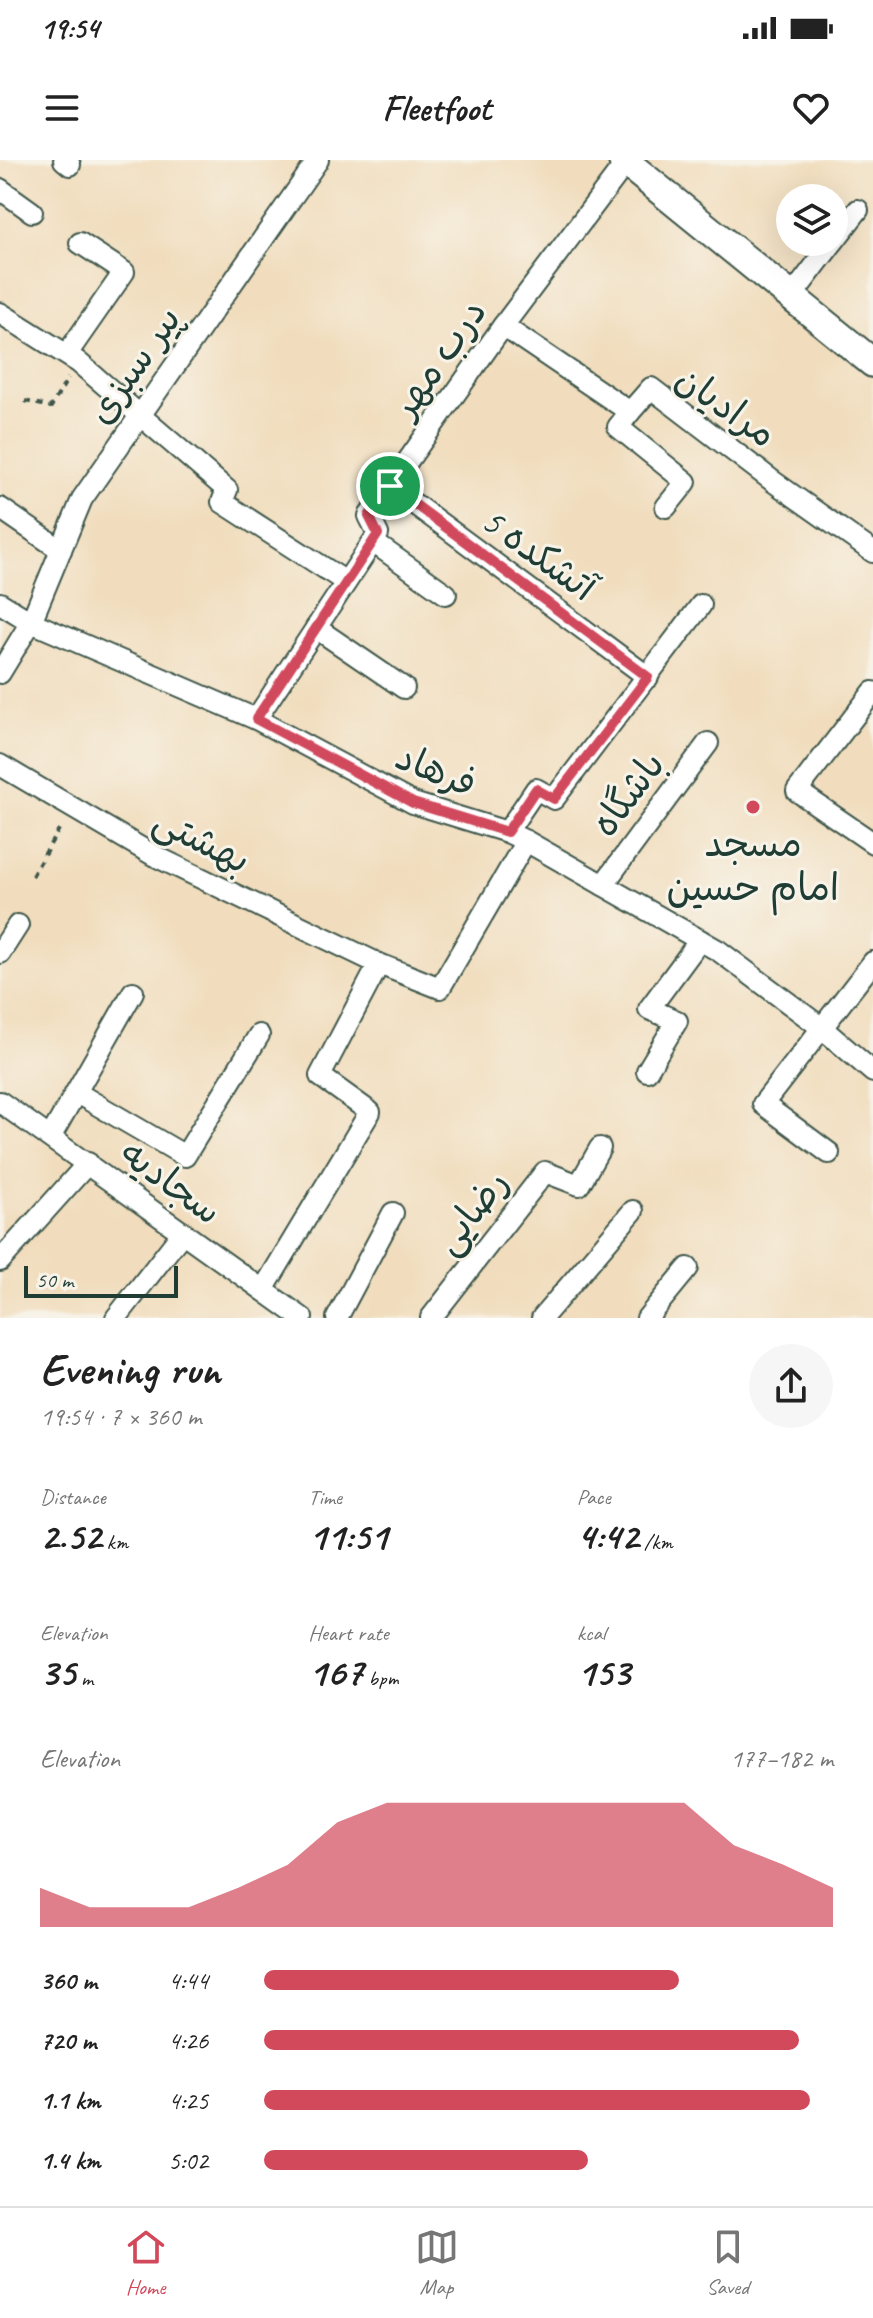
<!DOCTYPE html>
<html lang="en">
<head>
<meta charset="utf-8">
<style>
  body { margin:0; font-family:Caveat,"Playpen Sans Arabic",sans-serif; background:#f6f6f6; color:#222; height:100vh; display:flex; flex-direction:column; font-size:30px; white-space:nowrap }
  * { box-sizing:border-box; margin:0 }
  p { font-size:26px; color:#767676 }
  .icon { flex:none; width:44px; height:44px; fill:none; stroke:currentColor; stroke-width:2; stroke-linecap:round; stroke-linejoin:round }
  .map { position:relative; height:1158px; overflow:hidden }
  .panel { display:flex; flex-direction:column; background:#fff; flex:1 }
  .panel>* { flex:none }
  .tools { position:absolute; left:776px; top:24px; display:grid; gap:16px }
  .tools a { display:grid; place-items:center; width:72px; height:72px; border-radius:50%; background:#fff; box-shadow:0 8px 32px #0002; font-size:40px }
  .scale { position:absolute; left:24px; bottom:20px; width:154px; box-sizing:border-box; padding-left:8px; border:4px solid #1f3d34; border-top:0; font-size:22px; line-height:28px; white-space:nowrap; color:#1f3d34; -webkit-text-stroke:6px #f7f3e8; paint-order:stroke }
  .pin { position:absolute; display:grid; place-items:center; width:68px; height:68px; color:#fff; margin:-34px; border:4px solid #fff; border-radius:50%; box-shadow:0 2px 8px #0007 }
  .round { display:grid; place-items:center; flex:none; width:84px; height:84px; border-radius:42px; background:#f6f6f6 }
  .headline { display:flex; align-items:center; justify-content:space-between; height:136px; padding:0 40px }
  h1 { font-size:44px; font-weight:600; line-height:60px }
  .metrics { display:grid; grid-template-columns:repeat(3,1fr); gap:12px; height:136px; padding:8px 40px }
  .metrics div { display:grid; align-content:center }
  .metrics b { font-size:40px; font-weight:600 }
  .metrics small { font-size:22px; font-weight:400 }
  .metrics p { font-size:22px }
  .chart { height:224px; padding:16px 40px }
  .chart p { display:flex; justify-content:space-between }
  .chart svg { width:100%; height:144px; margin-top:8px; fill:#d1495b; opacity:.7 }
  ul { padding:0 40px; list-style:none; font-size:26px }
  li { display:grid; grid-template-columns:128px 96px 1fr; align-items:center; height:60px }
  li i { height:20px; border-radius:10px; background:#d1495b }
  .status { display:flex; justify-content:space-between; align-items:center; height:56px; padding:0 40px; background:#fff; direction:ltr }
  .status svg { height:22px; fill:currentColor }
  header { display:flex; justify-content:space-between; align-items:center; height:104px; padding:0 40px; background:#fff; font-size:36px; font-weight:600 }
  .dock { display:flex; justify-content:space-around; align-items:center; height:112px; border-top:2px solid #e0e0e0; background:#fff; font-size:22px; color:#767676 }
  .dock a { display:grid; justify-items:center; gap:4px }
  .dock .on { color:#d1495b }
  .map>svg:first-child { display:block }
</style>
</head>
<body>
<div class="status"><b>19:54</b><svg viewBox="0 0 49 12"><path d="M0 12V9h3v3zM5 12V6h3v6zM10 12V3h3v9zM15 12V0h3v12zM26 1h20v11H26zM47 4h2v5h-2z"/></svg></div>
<header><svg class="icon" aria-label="menu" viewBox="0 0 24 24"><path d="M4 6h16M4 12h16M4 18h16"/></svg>Fleetfoot<svg class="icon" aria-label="heart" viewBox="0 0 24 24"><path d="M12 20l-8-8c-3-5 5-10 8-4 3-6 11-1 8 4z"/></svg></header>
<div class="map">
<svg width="873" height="1158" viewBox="0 0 873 1158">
  <rect width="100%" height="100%" fill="#f7f3e8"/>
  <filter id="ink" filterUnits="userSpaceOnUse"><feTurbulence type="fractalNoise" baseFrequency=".0125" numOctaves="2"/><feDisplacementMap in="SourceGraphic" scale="16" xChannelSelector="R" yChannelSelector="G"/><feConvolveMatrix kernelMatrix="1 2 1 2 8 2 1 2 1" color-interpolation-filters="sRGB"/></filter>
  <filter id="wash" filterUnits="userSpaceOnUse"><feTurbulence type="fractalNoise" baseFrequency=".006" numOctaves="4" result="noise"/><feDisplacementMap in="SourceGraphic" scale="32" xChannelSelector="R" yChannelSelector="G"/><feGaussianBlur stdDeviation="1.8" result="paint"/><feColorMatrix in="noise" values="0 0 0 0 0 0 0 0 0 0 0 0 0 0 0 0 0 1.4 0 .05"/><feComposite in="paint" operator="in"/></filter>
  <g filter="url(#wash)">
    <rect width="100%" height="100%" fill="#f1ddbd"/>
  </g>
  <g filter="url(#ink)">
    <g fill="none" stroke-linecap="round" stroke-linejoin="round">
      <defs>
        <g id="street">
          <path d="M64,0l6,5"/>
          <path d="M0,29l32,23"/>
          <path d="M834,81l24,-31"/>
          <path d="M792,136l41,-54"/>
          <path d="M0,153l78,49 149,128 -5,12 124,80"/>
          <path d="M503,166l127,86 21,-24 123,94 99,70"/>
          <path d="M67,194l57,-82 -44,-29"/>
          <path d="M630,252l-12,15 68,55 -20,25"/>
          <path d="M390,326l258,191"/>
          <path d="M0,348l61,42"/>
          <path d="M373,382l73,52"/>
          <path d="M0,443l31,19 225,97 157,84 94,29 19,9 193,110 103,77 51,44"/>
          <path d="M316,468l88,60"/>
          <path d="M0,513l31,-51 51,-123 236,-339"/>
          <path d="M873,532l-76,99 76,52"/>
          <path d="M256,559l122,-185 -9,-18 134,-190 125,-166"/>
          <path d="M0,605l153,90 226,109 61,24 86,-147"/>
          <path d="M507,672l29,-43 18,10 147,-194"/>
          <path d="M603,725l105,-142"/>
          <path d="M0,793l18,-28"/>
          <path d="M647,911l30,-50 -28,-12 51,-69"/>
          <path d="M77,933l108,63 74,-121"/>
          <path d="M0,942l302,216"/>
          <path d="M51,976l82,-144"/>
          <path d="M829,993l-66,-49 110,-142"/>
          <path d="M0,1101l88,-98"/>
          <path d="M263,1130l107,-178 -50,-36 59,-112"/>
          <path d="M116,1158l67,-86"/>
          <path d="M337,1158l56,-105"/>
          <path d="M431,1158l114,-146 34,13 21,-37"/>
          <path d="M542,1158l91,-107"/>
          <path d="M647,1158l41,-50"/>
        </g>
        <path id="secondary" d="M623,0l250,203"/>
      </defs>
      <use href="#street" stroke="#3e5549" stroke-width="24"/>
      <use href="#secondary" stroke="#3e5549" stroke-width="32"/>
      <g stroke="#3e5549" stroke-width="4" stroke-dasharray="6 6" stroke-linecap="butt">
        <path d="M25,241l26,6 17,-29"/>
        <path d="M32,716l30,-52"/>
      </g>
      <use href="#street" stroke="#fff" stroke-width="20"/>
      <use href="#secondary" stroke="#fff" stroke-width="28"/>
    </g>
  </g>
  <g fill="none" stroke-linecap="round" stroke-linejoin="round" filter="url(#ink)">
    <defs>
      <path id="route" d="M390,326l258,191 -94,122 -18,-10 -29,43 -94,-29 -157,-84 122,-185 -9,-18z"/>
    </defs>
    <use href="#route" stroke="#fff" stroke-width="16"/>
    <use href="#route" stroke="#d1495b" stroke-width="10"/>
  </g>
  <circle fill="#d1495b" stroke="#f7f3e8" stroke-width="3" cx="753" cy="647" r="8"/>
  <g text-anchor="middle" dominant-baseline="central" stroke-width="6" stroke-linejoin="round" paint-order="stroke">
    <g font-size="38" fill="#1f3d34" stroke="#f7f3e8">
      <text transform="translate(439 198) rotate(-55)">درب مهر</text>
      <text transform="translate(134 205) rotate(-55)">پیر سبزی</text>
      <text transform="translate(726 246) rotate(35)">مرادیان</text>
      <text transform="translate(539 394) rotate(36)">آتشکده 5</text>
      <text transform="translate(436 610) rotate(22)">فرهاد</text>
      <text transform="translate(628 634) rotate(-53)">باشگاه</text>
      <text transform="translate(202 680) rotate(27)">بهشتی</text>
      <text transform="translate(171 1022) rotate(36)">سجادیه</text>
      <text transform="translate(471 1052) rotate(-52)">رضایی</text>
    </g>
    <g font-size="38" fill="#1f3d34" stroke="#f7f3e8">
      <text x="753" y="683">مسجد<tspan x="753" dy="44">امام حسین</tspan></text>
    </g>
  </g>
</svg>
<div class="tools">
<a><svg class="icon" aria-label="layers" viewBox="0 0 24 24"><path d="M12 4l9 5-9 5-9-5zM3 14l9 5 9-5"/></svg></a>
</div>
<div class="scale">50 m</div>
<div class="pin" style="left:390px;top:326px;background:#1e9e55"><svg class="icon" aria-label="arrive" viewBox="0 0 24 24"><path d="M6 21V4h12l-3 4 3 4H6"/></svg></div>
</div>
<section class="panel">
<div class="headline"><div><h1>Evening run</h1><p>19:54 · 7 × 360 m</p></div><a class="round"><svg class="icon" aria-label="share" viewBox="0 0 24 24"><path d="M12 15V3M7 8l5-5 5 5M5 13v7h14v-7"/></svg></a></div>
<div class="metrics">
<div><p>Distance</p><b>2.52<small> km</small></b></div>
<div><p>Time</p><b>11:51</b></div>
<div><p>Pace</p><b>4:42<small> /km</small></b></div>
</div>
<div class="metrics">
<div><p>Elevation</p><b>35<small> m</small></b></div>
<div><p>Heart rate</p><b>167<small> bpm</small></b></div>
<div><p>kcal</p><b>153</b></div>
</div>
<div class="chart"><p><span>Elevation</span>177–182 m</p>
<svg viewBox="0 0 160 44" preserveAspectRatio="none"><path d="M0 44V32L10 38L20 38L30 38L40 32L50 25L60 12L70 6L80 6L90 6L100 6L110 6L120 6L130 6L140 19L150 25L160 32V44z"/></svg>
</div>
<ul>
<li><b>360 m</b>4:44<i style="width:73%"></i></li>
<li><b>720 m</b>4:26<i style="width:94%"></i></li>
<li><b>1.1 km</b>4:25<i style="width:96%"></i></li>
<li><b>1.4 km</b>5:02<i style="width:57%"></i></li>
</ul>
</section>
<nav class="dock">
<a class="on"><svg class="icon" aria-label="home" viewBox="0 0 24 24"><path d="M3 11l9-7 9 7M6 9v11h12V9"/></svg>Home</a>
<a><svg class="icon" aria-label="map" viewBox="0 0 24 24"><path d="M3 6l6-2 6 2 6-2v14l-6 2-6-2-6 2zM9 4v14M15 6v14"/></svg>Map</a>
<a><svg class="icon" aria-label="saved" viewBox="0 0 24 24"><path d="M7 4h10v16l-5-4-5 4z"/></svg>Saved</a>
</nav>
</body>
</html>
